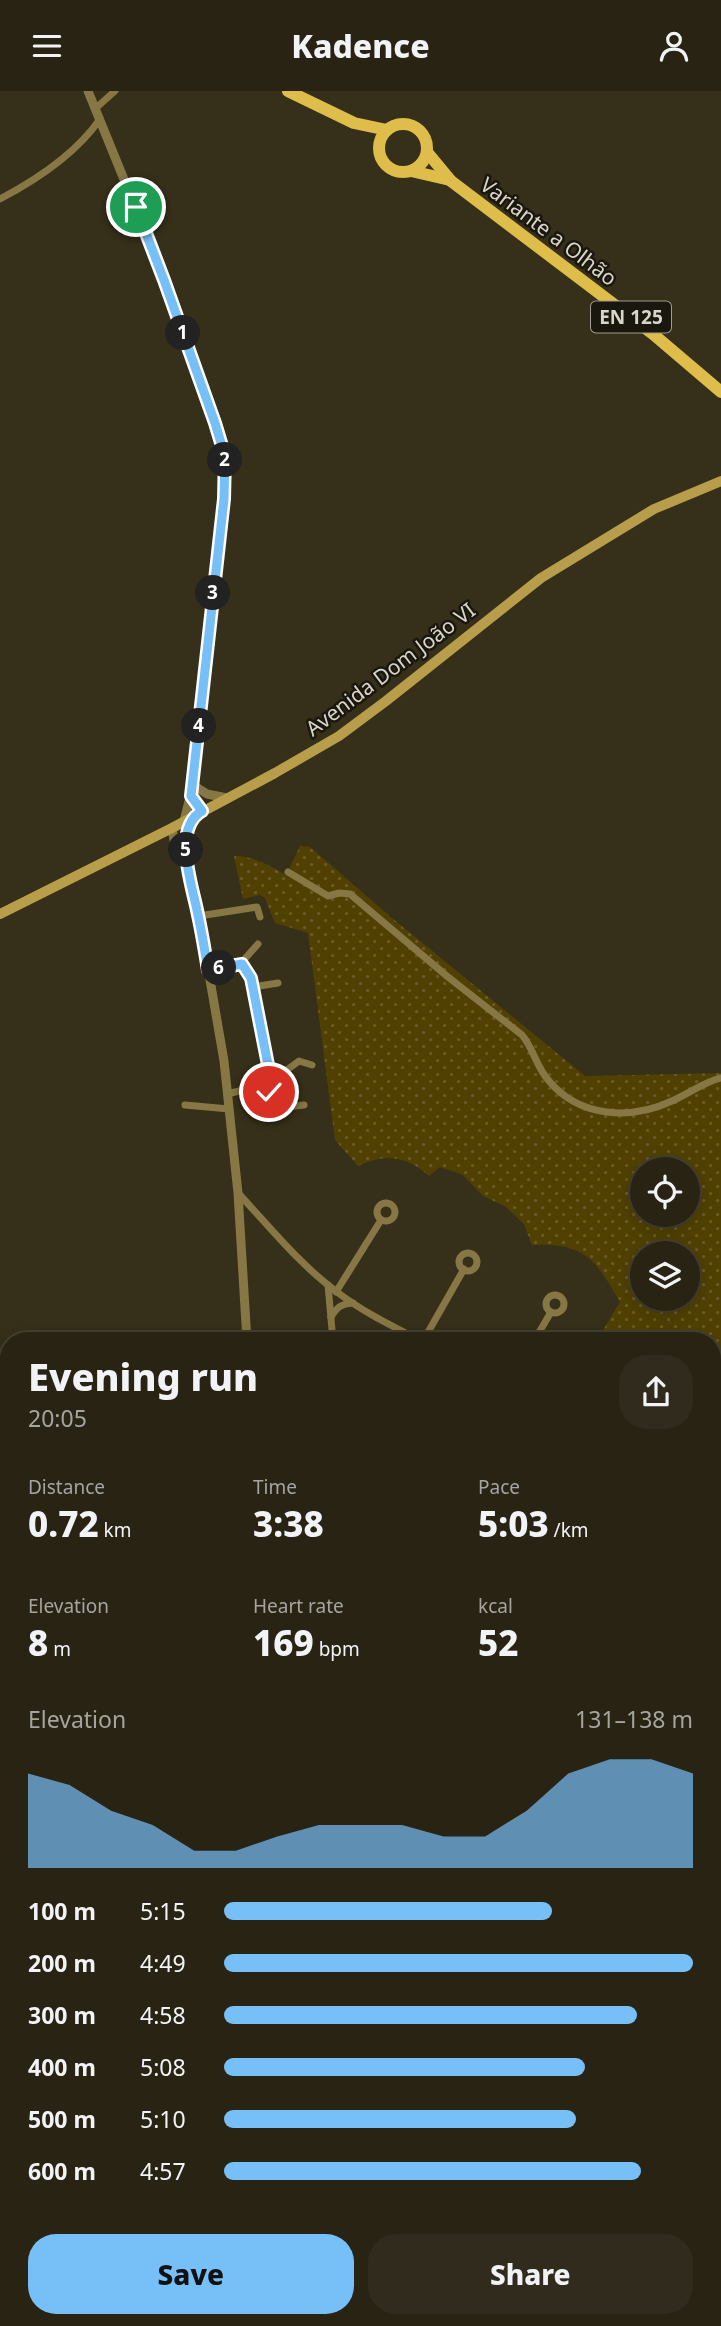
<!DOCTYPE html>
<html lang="en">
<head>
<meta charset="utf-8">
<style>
  body { margin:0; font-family:"Noto Sans",sans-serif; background:#302b1c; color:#f1f3f6; height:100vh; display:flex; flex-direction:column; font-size:26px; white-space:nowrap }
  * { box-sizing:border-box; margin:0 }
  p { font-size:23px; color:#a5a4a0 }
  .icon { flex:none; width:38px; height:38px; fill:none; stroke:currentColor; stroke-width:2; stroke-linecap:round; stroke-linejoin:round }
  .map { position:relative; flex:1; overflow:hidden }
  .side { position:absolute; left:0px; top:1241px; width:721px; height:996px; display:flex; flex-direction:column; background:#282313; border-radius:28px 28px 0 0; box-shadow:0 4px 18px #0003,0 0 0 2px #444033 }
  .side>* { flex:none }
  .fabs { position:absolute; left:630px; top:1066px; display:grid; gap:14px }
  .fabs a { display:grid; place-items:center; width:70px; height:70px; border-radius:50%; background:#282313; box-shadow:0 4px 18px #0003,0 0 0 2px #444033; font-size:35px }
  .pin { position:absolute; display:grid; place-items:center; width:60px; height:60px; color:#fff; margin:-30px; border:4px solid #fff; border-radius:50%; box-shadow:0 2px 7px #0007 }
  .km { position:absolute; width:35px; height:35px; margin:-18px; border-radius:50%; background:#222; color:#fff; font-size:19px; line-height:35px; text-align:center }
  .round { display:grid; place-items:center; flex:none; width:74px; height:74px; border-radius:28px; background:#302b1c }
  .summary { display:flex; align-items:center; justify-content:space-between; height:119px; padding:0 28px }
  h1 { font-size:38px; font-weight:800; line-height:52px }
  .figures { display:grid; grid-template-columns:repeat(3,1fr); gap:10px; height:119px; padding:7px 28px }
  .figures div { display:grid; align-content:center }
  .figures b { font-size:35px; font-weight:800 }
  .figures small { font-size:19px; font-weight:400 }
  .figures p { font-size:19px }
  .chart { height:196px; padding:14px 28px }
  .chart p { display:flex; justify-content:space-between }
  .chart svg { width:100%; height:126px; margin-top:7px; fill:#77bff7; opacity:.7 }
  .action { display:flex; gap:14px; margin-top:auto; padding:14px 28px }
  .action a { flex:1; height:80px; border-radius:28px; background:#77bff7; color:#111; font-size:28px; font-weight:800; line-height:80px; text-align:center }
  .action a+a { background:#302b1c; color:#f1f3f6 }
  ul { padding:0 28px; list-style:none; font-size:23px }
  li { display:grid; grid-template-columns:112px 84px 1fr; align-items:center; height:52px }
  li i { height:18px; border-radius:9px; background:#77bff7 }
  header { display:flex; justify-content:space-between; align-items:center; height:91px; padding:0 28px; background:#282313; font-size:32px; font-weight:800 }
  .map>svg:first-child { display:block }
</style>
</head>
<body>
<header><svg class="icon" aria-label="menu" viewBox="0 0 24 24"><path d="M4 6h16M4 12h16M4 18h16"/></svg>Kadence<svg class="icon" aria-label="person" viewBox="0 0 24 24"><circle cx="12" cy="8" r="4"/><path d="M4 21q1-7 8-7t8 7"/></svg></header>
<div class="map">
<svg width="721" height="2235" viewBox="0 0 721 2235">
  <defs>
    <pattern id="park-dots" width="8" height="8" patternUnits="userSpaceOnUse" patternTransform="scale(1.75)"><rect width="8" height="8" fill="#504103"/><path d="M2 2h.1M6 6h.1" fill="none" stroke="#695c26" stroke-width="1.8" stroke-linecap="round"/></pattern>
  </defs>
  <rect width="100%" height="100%" fill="#362f19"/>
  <g fill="url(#park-dots)" fill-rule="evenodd">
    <path d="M300,755l10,1 82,71 193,158 136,-3v595h-9v-327l-115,-1 23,-38c-24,-42 -35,-60 -88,-57l-8,-21 -18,-17 -23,-11 -20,-21 -23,-8 -11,9c-21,-20 -45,-23 -71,-10l-23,-26 -27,-207 -33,-10 -10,-25 -5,-3 -17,4 -9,-43c20,0 35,9 52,19zM642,1078h46v46h-46zM642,1162h46v46h-46z"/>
    <path d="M721,1604v631h-81l-1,-7h73v-623z"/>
  </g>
  <path fill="#887222" d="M529,2228h71l-1,7h-102z"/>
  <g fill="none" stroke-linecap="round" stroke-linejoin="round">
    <g stroke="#867744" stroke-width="7">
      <path d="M96,17l19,-17"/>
      <path d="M0,108c38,-20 76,-45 100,-80"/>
      <path d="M288,781l40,24 11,-3 11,1 98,83 74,58c12,14 14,32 27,46 31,37 82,39 123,20 16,-7 32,-19 49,-23"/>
      <path d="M199,825l58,-9 3,10"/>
      <path d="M241,872l17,-19"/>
      <path d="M208,879l33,-7c22,31 23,76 29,112 -5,19 3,20 16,32l18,-2"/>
      <path d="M253,896l25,-4"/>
      <path d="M227,1003l41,-10 31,-23 13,4"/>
      <path d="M185,1014l44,4"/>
      <path d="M238,1102c32,34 61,71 99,99 26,20 55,34 84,49"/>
      <circle cx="386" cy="1121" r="9"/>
      <circle cx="468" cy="1171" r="9"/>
      <path d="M328,1194l5,56"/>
      <path d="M336,1201l45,-72"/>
      <circle cx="555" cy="1213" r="9"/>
      <path d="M331,1226c6,-10 10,-13 22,-14"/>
      <path d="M423,1250l41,-72"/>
      <path d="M534,1250l17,-29"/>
      <path d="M712,1404l9,-1"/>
      <path d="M712,1549l9,-3"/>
      <path d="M712,1578h9"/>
      <path d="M0,2037l9,-3"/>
    </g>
    <g stroke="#867744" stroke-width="9">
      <path d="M88,0l77,189 50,143 10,33 -1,43 -31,286 -9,36"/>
      <path d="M193,694l14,9 20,4"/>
      <path d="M193,725l-4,11 -4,30 14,59 25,145 14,132 9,148"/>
      <path d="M172,737l3,18 10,11"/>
      <path d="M0,1639l9,-4"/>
    </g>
    <path stroke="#b89e4a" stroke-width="10" d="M0,823l172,-86 103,-55 64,-37 47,-35 155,-123 113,-69 67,-28"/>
    <g stroke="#debd4b" stroke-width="12">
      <path d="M288,0l66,32 33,7"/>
      <circle cx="403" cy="57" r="24"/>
      <path d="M427,61l24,29 202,153 68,58"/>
      <path d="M411,80l39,9"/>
    </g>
    <defs>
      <g id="rail">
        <path d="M712,1593l9,-1"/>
        <path d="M0,1661l9,-3"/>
      </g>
    </defs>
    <use href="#rail" stroke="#c3beb0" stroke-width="5"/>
    <use href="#rail" stroke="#1a170e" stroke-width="2.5" stroke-dasharray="8" stroke-linecap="butt"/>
  </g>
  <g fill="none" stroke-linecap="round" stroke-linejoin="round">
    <defs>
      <path id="route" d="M136,116l28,73 51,143 10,33 -1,43 -33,297 11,15c-31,18 -9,76 -4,104 4,18 7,37 10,55l34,-6 9,14 19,97 -2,9 1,8"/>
    </defs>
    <use href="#route" stroke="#fff" stroke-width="14"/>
    <use href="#route" stroke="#77bff7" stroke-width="9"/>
  </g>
  <g text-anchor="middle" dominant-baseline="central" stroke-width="5" stroke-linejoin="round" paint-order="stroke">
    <rect fill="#1a170e" stroke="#a09c90" stroke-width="2" x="591" y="210.5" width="80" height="31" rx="5"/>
    <g font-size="19" font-weight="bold" fill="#d9d5c8">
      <text x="631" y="226">EN 125</text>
    </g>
    <g font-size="21" fill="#d9d5c8" stroke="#1a170e">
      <text transform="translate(549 140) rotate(37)">Variante a Olhão</text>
      <text transform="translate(390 578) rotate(-37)">Avenida Dom João VI</text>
    </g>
  </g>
</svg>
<div class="fabs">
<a><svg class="icon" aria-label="locate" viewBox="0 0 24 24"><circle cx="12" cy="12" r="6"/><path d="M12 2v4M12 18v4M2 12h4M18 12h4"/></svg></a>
<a><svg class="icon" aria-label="layers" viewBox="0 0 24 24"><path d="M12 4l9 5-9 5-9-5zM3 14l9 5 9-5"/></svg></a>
</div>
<div class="pin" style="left:136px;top:116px;background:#1e9e55"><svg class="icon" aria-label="arrive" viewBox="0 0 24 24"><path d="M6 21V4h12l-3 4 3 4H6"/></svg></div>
<div class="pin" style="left:269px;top:1001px;background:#d93025"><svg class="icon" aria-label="check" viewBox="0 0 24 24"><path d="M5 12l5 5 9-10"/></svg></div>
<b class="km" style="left:183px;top:242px">1</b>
<b class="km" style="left:225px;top:369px">2</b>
<b class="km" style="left:213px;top:502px">3</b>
<b class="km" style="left:199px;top:635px">4</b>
<b class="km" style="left:186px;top:759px">5</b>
<b class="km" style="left:219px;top:877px">6</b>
<section class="side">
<div class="summary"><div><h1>Evening run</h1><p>20:05</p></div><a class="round"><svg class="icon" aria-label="share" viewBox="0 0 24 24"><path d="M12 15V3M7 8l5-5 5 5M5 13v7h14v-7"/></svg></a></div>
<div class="figures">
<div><p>Distance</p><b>0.72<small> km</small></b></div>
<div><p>Time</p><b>3:38</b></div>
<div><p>Pace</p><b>5:03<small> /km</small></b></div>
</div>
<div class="figures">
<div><p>Elevation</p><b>8<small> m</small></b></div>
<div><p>Heart rate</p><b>169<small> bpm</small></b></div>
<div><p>kcal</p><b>52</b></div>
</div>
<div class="chart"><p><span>Elevation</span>131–138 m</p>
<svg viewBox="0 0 160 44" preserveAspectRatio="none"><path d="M0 44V11L10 15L20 24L30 29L40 38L50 38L60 33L70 29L80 29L90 29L100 33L110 33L120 24L130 11L140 6L150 6L160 11V44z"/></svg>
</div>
<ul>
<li><b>100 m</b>5:15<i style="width:70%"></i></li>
<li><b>200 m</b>4:49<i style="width:100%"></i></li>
<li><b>300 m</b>4:58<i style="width:88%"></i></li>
<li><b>400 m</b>5:08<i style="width:77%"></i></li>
<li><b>500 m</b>5:10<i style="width:75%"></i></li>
<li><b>600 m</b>4:57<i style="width:89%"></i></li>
</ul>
<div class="action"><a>Save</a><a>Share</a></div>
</section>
</div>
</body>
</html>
